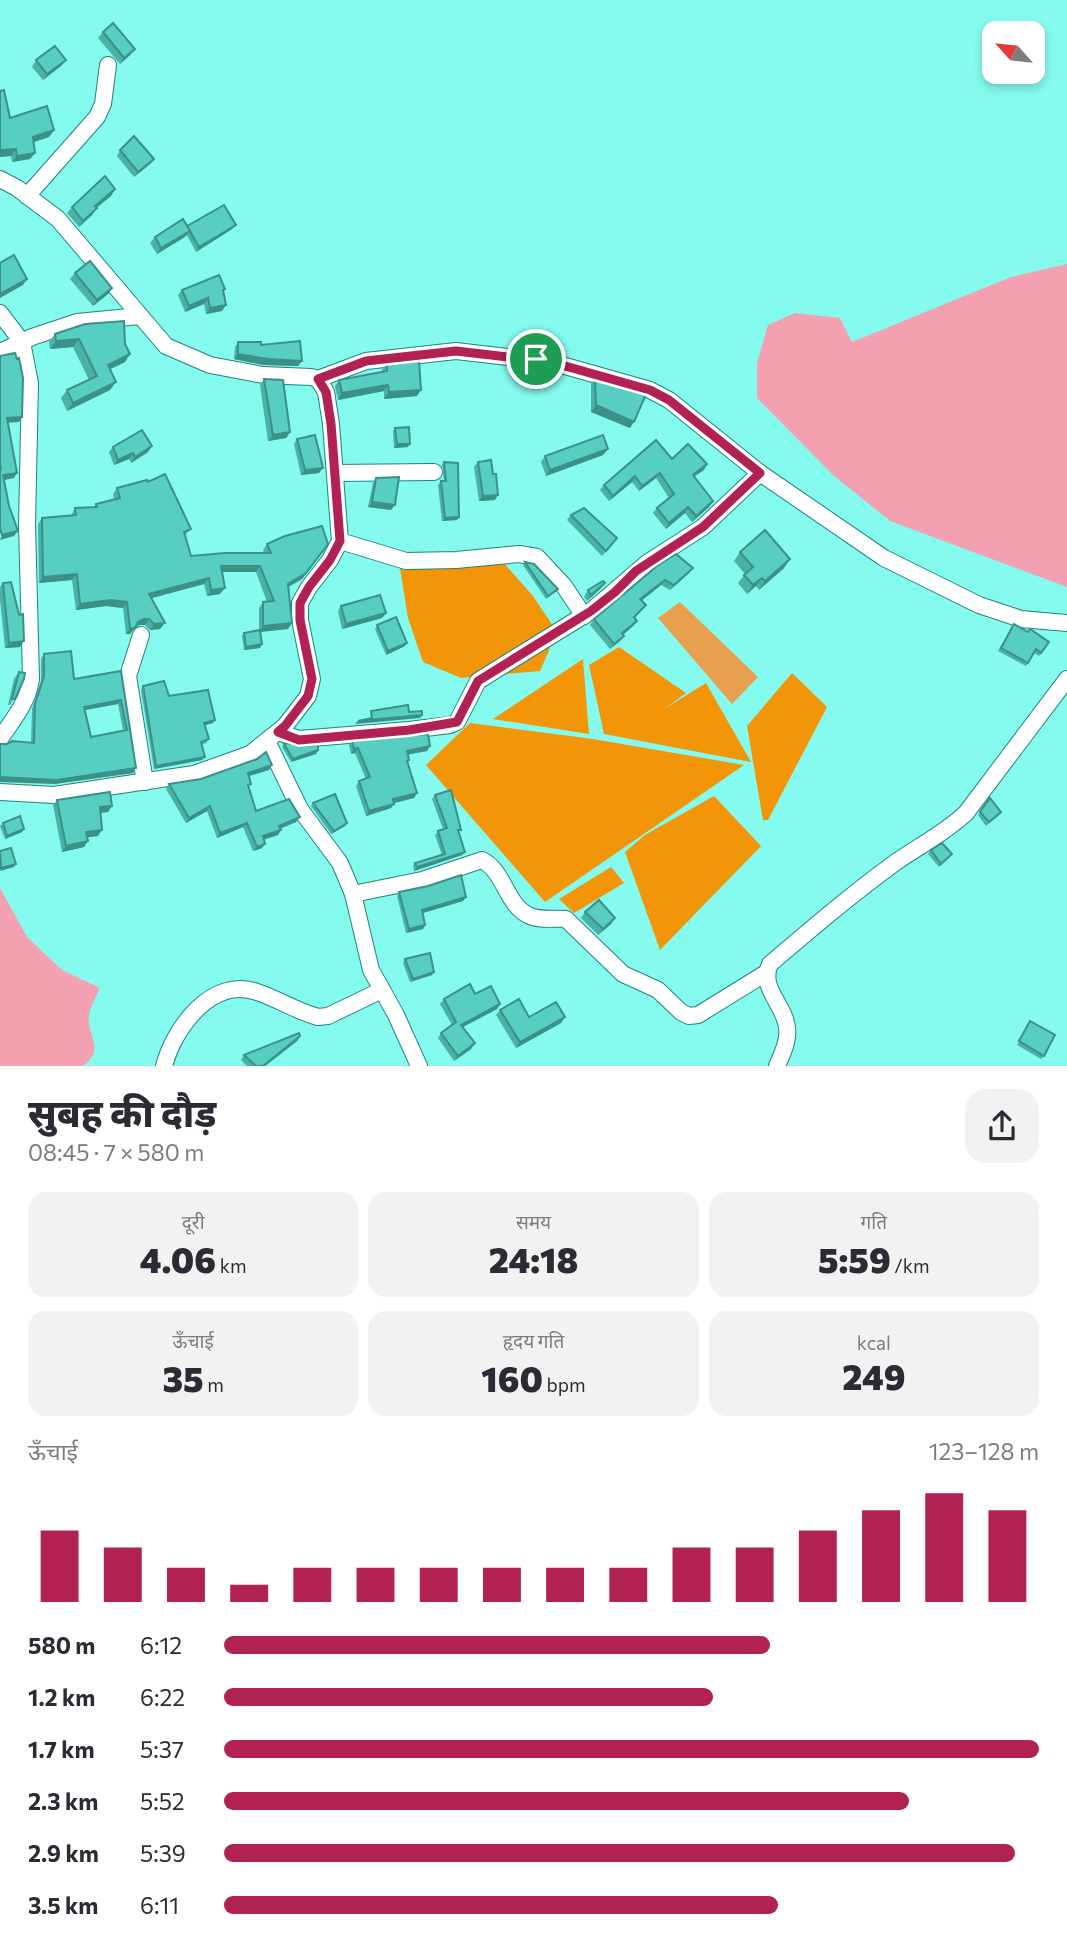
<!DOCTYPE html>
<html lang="hi">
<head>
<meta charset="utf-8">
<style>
  body { margin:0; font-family:Commissioner,"Noto Sans Devanagari",sans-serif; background:#f2f2f3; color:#2b2b33; height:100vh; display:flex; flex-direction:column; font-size:26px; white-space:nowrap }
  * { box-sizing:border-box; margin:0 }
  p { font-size:23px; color:#7c7c81 }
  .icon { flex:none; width:38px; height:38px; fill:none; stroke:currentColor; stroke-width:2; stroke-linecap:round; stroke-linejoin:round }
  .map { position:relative; height:1066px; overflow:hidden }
  .panel { display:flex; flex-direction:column; background:#fff; flex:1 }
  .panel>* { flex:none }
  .needle { width:46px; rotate:297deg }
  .tools { position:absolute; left:982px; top:21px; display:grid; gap:14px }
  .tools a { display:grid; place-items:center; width:63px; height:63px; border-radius:14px; background:#fff; box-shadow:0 4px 10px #0003; font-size:35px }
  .pin { position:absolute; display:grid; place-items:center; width:60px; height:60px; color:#fff; margin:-30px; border:4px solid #fff; border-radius:50%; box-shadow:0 2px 7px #0007 }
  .round { display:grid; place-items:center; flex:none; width:74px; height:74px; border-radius:21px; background:#f2f2f3 }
  .head { display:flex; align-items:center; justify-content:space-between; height:119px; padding:0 28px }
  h1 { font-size:38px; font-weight:800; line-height:52px }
  .stats { display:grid; grid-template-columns:repeat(3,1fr); gap:10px; height:119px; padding:7px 28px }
  .stats div { display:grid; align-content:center; border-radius:18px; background:#f2f2f3; text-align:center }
  .stats b { font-size:35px; font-weight:800 }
  .stats small { font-size:19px; font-weight:400 }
  .stats p { font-size:19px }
  .chart { height:196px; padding:14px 28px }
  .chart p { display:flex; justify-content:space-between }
  .chart svg { width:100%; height:126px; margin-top:7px; stroke:#b12154; stroke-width:6 }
  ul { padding:0 28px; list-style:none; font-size:23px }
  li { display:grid; grid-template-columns:112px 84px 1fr; align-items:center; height:52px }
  li i { height:18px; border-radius:9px; background:#b12154 }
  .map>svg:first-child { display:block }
</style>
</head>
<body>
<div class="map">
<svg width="1067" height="1066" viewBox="0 0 1067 1066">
  <rect width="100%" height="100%" fill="#85faee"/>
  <path fill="#e89f4e" d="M680,602l78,75 -26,27 -74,-86z"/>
  <g fill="#f29509">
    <path d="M502,561l31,35 24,36 -17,39 -79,7 -38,-16 -15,-44 -8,-50z"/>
    <path d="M619,647l67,46 -22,16 42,-26 45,79 -147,-28 -15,-69z"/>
    <path d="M583,659l6,75 -96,-15z"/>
    <path d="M792,673l35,34 -59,113h-5l-16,-94z"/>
    <path d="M470,723l123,16 151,26 -199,137 -119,-137z"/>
    <path d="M714,796l47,50 -101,104 -35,-98 20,-17z"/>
    <path d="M611,867l13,16 -50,30 -15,-14z"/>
  </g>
  <g fill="#f3a1b1">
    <path d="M1067,264v323l-177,-66 -57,-46 -76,-77v-35l11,-38 27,-12 45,5 12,24 159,-65z"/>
    <path d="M0,888l27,49 35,33 38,18c-4,8 -9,18 -11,26 -4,21 18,35 -6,52h-83z"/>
  </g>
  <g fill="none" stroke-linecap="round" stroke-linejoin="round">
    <defs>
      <g id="street">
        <path d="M0,179l17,9 41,31 108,127 44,19 53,10 48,2 7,2 8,13 5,32 9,117 -10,19 -21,27 -9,16v17l12,59 -4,17 -23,30 -35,28 -56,20 -140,21 -54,-3"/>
        <path d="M27,196l70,-79 6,-13 5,-39"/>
        <path d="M0,313l22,29 8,41 -3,142 4,154c-3,24 -18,40 -31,60"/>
        <path d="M0,352l32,-15 45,-15 63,-6"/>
        <path d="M318,379l48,-18 90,-10 95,11 99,28 19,10 91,73 124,85 95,47 42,14 46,4"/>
        <path d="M335,473l99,-1"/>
        <path d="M340,541l66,20 50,-1 63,-6 18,3 27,29 20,30"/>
        <path d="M141,635l-13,41 17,106"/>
        <path d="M278,732l21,7 110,-9 41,-5 7,-3 21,-41 113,-70 56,-48 56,-36 57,-54"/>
        <path d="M267,741l33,68 40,54 13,31 18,76 25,45 23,51"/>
        <path d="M353,894l69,-14 60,-20c22,11 24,44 46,55 11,6 26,3 38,4l57,55 35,16 23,22 8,4 9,-1 68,-42"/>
        <path d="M164,1066c10,-38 48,-90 93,-74 21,7 39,19 61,25l10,-1 54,-26"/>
        <path d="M777,1066c5,-12 12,-25 10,-38 -2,-23 -28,-40 -17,-64 41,-35 82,-70 126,-102 23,-16 49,-29 70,-49l101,-134"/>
      </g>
    </defs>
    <use href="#street" stroke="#22837a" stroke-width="18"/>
    <use href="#street" stroke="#fff" stroke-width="16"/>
  </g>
  <g fill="#4ab1a7" fill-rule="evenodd">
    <path d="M103,32l27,23 -10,9 -22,-26z"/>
    <path d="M36,60h30l-5,6 -18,14 -11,-13z"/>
    <path d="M0,91l10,27 44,12 -5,7 -16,5 2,11 -5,6 -18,3 -1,-6 -11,1z"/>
    <path d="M120,150l34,9 -4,5 -16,13 -17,-21z"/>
    <path d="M115,189l-4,7 -15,12 -4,7 -13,12 -12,-14 5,-6z"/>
    <path d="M187,227l45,2 -36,23 -9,-17 -30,19 -7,-11 5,-6z"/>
    <path d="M75,273l37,15 -4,6 -15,12 -23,-27z"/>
    <path d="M225,289l-2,2 -1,20 -16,3 -2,-10 -19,8 -7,-17 4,-5z"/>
    <path d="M85,324l40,38 -15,7v21l-43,21 -6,-13 6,-8 22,-10 -16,-33 -23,2 -1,-7 6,-8z"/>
    <path d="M238,342l23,3 41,16 -4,5 -34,-1 -30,-6 1,-12z"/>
    <path d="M387,363l30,33 -33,3v-8l-46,9 -3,-14 4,-6 43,-8v-2z"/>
    <path d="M595,378l35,50 -39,-16v-28z"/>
    <path d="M264,379l26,53 -4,6 -18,3 -8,-56z"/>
    <path d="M395,428l13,19 -14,1 -1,-17z"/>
    <path d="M297,439l26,29 -4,5 -18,2 -7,-31z"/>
    <path d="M113,447l35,5 -17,11 -2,-4 -15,6 -5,-13z"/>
    <path d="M608,449l-5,6 -57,21 -5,-14 4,-6z"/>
    <path d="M672,459l32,11 -10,6 19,25 -4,6 -17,15 -7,-9 -19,16 -13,-16 4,-5 12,-10 -13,-20 -17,13 -7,-9 -23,19 -9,-11 4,-5z"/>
    <path d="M444,462l15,55 -2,3 -15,1 -4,-36 3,-4h3l-2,-16z"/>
    <path d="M478,462l15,12 2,26 -16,1 -5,-34z"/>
    <path d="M376,478l15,32 -23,-3 5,-24z"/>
    <path d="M148,482l43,47 -6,6 6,21 73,-3 -1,-3 4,-6 54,10 -19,25 -14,8v42l-28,3v16l-16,2 -2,-14 2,-3 15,-3v-22l4,-6h4l-11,-30h-34l-2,22 -13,2 -3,-12 -53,14 9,31 -10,1 -5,-5h-6l-4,2 -5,7h-4l-3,-26 -17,-2 -30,4 -4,-30 -33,3 -1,-59 4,-6 29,-2 4,-8 19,-1 2,-3 18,-5 -1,-5 4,-6z"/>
    <path d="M571,515l46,23 -15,18 -35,-36z"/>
    <path d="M740,552l44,16 -25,22 -3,-4 -9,8 -9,-11 7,-9 -11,-13z"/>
    <path d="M525,562l30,30 -9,7 -23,-34z"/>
    <path d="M657,566l36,2 -4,5 -19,17 -9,-5 -20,16 5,4 -11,13 2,3 -4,5 -10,9 1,1 -4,5 -10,8 -20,-24 4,-6z"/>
    <path d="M3,583l17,64 -15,1 -5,-48v-13z"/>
    <path d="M605,583l-5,6 -13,12 -3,-4 4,-7z"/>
    <path d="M341,606l45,7 -4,5 -40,11 -4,-18z"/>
    <path d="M377,625l28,21 -19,9 -11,-26z"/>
    <path d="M1012,627l37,15 -10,14 -5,-3 -8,13 -28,-15z"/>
    <path d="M44,654l30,25 47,-8 12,102 -79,11 -23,-42 1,-33 9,-28v-22zM118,704l5,26 -32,7 -7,-27z"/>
    <path d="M19,672l5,7 -14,26h-2l6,-26z"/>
    <path d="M143,686l26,10 44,27 -8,2 2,18 -5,1v16l-48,9 -13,-79z"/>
    <path d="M352,741l78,5 -3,5 -20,4 1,7 9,31 -3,5 -20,5 -3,5 -25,8 -10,-30 3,-5 7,-2 -11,-26 -4,1 -2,-9z"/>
    <path d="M284,744l34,6 -2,4 -25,8 -9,-15z"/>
    <path d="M269,770l-20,6v11l7,24 40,11 -16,7 -2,6 -14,4 -2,9 -9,3 -10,-24 -26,11 -10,-27 -21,12 -20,-34 3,-5z"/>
    <path d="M435,795l24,38 3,22 -48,16 -1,-5 2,-3 27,-8 -7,-20 3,-4 5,-2 -11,-30z"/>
    <path d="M990,798l9,17 -13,11 -8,-11z"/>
    <path d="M57,800l51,12 -7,1 -3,23 -10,1 -4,10 -22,5 -9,-47z"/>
    <path d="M313,803l32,23 -14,8 -20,-28z"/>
    <path d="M3,823l21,6 -2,3 -17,7 -5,-13z"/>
    <path d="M931,850l19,7 -11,10 -11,-13z"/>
    <path d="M399,892l64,9 -40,12 2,12 -2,4 -17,4 -9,-37z"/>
    <path d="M585,912l26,12 -13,11 -17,-17z"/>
    <path d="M405,959l27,16 -22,7 -7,-19z"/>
    <path d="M475,994l22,15 -34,18 12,16 -4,6 -17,12 -16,-23 3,-5 11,-8 -12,-21 4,-5z"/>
    <path d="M500,1010l29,7h36l-4,6 -45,25 -20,-33z"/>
    <path d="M1028,1024l16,32 -3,3 -24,-14z"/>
    <path d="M300,1036l-3,5 -32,25h-18l-6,-6 3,-5z"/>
  </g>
  <g fill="#3c9088">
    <path d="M135,49l-5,6 -10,9 4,-6z"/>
    <path d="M66,60l-5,6 -18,14 4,-6z"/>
    <path d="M54,130l-5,7 -21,7 5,-7z"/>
    <path d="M16,149l-5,7 -11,1v-7z"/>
    <path d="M35,153l-5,6 -18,3 5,-6z"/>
    <path d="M154,159l-4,5 -16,13 4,-5z"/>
    <path d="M115,189l-4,7 -21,17 5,-7z"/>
    <path d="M97,208l-5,7 -13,12 4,-6z"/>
    <path d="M236,225l-4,4 -36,23 3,-5z"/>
    <path d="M190,231l-5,6 -28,17 4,-6z"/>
    <path d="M27,279l-4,6 -23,13v-4z"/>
    <path d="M112,288l-4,6 -15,12 4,-6z"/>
    <path d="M208,298l-4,6 -19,8 4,-6z"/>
    <path d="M226,305l-4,6 -16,3 4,-6z"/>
    <path d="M79,339l-6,8 -23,2 6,-8z"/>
    <path d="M130,354l-5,8 -23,11 6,-8z"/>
    <path d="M238,354l64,7 -4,5 -34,-1 -30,-6z"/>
    <path d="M116,382l-6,8 -43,21 6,-8z"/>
    <path d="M388,385l-4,6 -46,9 4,-7z"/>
    <path d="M421,390l-4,6 -33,3 5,-7z"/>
    <path d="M596,405l38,17 -4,6 -39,-16z"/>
    <path d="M22,417l-3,5 -15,1 3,-5z"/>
    <path d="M290,432l-4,6 -18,3 5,-6z"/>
    <path d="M397,444h13l-2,3 -14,1z"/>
    <path d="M152,446l-4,6 -17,11 4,-6z"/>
    <path d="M608,449l-5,6 -57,21 4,-6z"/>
    <path d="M133,453l-4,6 -15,6 4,-5z"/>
    <path d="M707,464l-3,6 -15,10 4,-5z"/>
    <path d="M323,468l-4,5 -18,2 4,-5z"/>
    <path d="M17,473l-3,5 -14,3 3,-6z"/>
    <path d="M660,473l-4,5 -17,13 3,-5z"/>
    <path d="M635,476l-3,6 -23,19 4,-5z"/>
    <path d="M498,495l-3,5 -16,1 4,-5z"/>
    <path d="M713,501l-4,6 -17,15 4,-6z"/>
    <path d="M372,502l23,3 -4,5 -23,-3z"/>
    <path d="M688,507l-3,6 -19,16 3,-6z"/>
    <path d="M459,517l-2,3 -15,1 3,-3z"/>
    <path d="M18,531l-4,5 -14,4 2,-5z"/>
    <path d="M321,554l-19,25 -19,11 5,-6z"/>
    <path d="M790,559l-6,9 -25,22 6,-9z"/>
    <path d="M221,566h39l-4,6h-40z"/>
    <path d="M693,568l-4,5 -19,17 4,-5z"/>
    <path d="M77,574l-5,6 -33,3 4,-6z"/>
    <path d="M209,578l-5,6 -59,16 4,-6z"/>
    <path d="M762,578l-6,8 -9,8 6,-9z"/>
    <path d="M665,580l-4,5 -25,20 4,-6z"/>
    <path d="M605,583l-5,6 -13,12 4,-6z"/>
    <path d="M225,588l-5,6 -13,2 4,-6z"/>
    <path d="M111,600l16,2 -4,6 -17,-2 -30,4 4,-6z"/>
    <path d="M386,613l-4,5 -40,11 4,-5z"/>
    <path d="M144,619h5l-4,6h-6l-6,3 5,-6z"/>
    <path d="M637,621l-4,5 -15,13 4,-6z"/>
    <path d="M165,623l-5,6 -10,1 4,-6z"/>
    <path d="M292,623l-4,6 -29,3 4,-6z"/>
    <path d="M130,628h5l-5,6h-4z"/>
    <path d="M624,636l-4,5 -10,8 4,-5z"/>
    <path d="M24,641l-4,6 -15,1 4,-5z"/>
    <path d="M407,643l-2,3 -19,9 2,-4z"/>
    <path d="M262,644l-2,4 -16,2 2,-3z"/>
    <path d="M121,700l-3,4 -38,7 4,-4z"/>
    <path d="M422,715l-2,3 -65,6 3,-3z"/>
    <path d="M215,720l-2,3 -11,3 2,-3z"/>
    <path d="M430,746l-3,5 -24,4 4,-4z"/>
    <path d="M358,748l-3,5 -4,1 3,-5z"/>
    <path d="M318,750l-2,4 -25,8 2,-3z"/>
    <path d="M205,757l-3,3 -48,9 2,-3z"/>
    <path d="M272,765l-3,5 -24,7 3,-4z"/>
    <path d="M136,768l-3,5 -79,11 -54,-2v-5z"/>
    <path d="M417,793l-3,5 -24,6 3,-5z"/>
    <path d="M394,804l-3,4 -25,8 3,-5z"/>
    <path d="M112,806l-4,6 -12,1 4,-6z"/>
    <path d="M210,806l-3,5 -21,12 3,-5z"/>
    <path d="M300,817l-4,5 -20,8 3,-4z"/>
    <path d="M247,823l-4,4 -26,11 3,-5z"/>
    <path d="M347,823l-2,3 -14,8 3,-3z"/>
    <path d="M24,829l-2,3 -17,7 2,-3z"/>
    <path d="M102,830l-4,6 -16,2 4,-6z"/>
    <path d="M281,830l-3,5 -18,6 3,-5z"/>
    <path d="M88,841l-4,6 -22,5 4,-6z"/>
    <path d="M265,844l-3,4 -9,3 4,-4z"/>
    <path d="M465,852l-3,3 -48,16 3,-4z"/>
    <path d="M16,864l-2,3 -14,4 1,-3z"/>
    <path d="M466,897l-3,4 -44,13 3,-4z"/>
    <path d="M615,918l-4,6 -13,11 5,-6z"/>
    <path d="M425,925l-2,4 -17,4 3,-4z"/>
    <path d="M434,972l-2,3 -22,7 3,-3z"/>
    <path d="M500,1004l-3,5 -40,21 4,-5z"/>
    <path d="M565,1017l-4,6 -45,25 4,-6z"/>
    <path d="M300,1036l-3,5 -32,25h-2z"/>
    <path d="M475,1043l-4,6 -17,12 4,-5z"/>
  </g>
  <g fill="#56cec2" stroke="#3c9088" stroke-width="2" fill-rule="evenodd">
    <path d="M113,23l22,26 -11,9 -21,-26z"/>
    <path d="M55,46l11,14 -19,14 -11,-14z"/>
    <path d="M4,90l6,28 37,-12 7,24 -21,7 2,16 -18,3 -1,-7 -16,1v-59z"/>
    <path d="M134,136l20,23 -16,13 -18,-22z"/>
    <path d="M105,176l10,13 -20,17 2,2 -14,13 -11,-14z"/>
    <path d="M224,205l12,20 -37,22 -12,-21z"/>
    <path d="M183,219l7,12 -29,17 -6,-11z"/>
    <path d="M14,255l13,24 -27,15v-31z"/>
    <path d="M90,261l22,27 -15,12 -22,-27z"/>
    <path d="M219,275l6,14 -2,1 3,15 -16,3 -2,-10 -19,8 -7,-16z"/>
    <path d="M124,321l1,23 5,10 -22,11 8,17 -43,21 -6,-13 30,-14 -18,-37 -23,2 -1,-7 30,-10z"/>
    <path d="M300,341l2,20 -34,-2 -30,-5v-12h23v3z"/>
    <path d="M15,353l2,6 2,-1 4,20 -1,39 -15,1 10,55 -14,2 6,31 9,25 -16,4 -2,-7v-59h1l-1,-6v-107z"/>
    <path d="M419,360l2,30 -32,2 -1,-7 -46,8 -3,-13 48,-9v-8z"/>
    <path d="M595,378l52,14 -13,30 -38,-17z"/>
    <path d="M264,379l19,1 7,52 -17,3z"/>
    <path d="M409,427l1,17h-13l-2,-16z"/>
    <path d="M142,430l10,16 -17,11 -2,-4 -15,7 -5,-13z"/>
    <path d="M315,435l8,33 -18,2 -8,-31z"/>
    <path d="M603,435l5,14 -58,21 -5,-14z"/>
    <path d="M656,440l16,19 16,-15 19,20 -14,11 20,26 -17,15 -8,-9 -19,16 -12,-15 17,-14 -14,-21 -18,13 -7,-10 -22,20 -9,-11z"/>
    <path d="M491,460l2,14h3l2,21 -15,1 -5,-34z"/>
    <path d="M444,462l14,1 1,54 -14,1 -4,-37h5z"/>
    <path d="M165,474l26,55 -7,3 7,24 34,-3h46l-4,-9 18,-8 37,-10 6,18 -3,4 -19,25 -18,11 4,39 -29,3v-24l11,-1 -14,-35h-39l4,22 -14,2 -2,-12 -60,16 16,29 -11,1 -5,-5h-5l-6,3 -3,6h-5l-3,-26 -16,-2 -31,4 -3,-30 -34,3 -1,-59 34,-3 -1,-7 22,-1 -1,-3 24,-6 -3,-10 30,-8 1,2z"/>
    <path d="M399,477l-4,28 -23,-3 4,-24z"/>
    <path d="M584,508l33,30 -11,13 -35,-36z"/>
    <path d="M765,530l25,29 -25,22 -3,-3 -9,7 -9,-10 9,-8 -13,-15z"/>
    <path d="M676,554l17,14 -19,17 -9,-5 -25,19 6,6 -12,12 3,4 -15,12 2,3 -10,8 -20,-25 63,-53z"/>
    <path d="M525,562l9,2 24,25 -10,7z"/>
    <path d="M603,581l2,2 -14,12 -3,-5z"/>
    <path d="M11,582l8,33 4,-1 1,27 -15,2 -6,-60z"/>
    <path d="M380,595l6,18 -40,11 -5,-18z"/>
    <path d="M396,617l11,26 -19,8 -11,-26z"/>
    <path d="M1014,624l14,8 2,-3 19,13 -8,11 -5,-4 -8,14 -27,-15z"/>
    <path d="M260,630l2,14 -16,3 -2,-14z"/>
    <path d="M71,651l3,28 47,-8 15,97 -79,12 -57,-3v-33h7l5,-3 22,2 1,-39 9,-28v-22zM121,700l6,30 -36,7 -7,-30z"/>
    <path d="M19,672l6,1 -1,6 -9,20h-3z"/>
    <path d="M164,681l5,15 39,-6 7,30 -11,3 5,16 -8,3 4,15 -49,9 -13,-80z"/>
    <path d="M408,705l1,7 13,-1v4l-64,6 14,-3 -1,-7z"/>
    <path d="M428,734l2,12 -23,5 2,9 -2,1 10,32 -24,6 1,5 -25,7 -10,-30 11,-4 -12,-29 -4,1 -2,-8z"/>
    <path d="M289,743l13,3 16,-1v5l-25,9 -9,-15z"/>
    <path d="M266,752l6,13 -24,8 3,11 -3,1 8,26 33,-12 11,18 -21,9 2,4 -18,6 2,8 -8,3 -10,-24 -27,10 -10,-27 -21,12 -20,-34 32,-5 56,-20z"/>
    <path d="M451,790l10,40h-3l7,22 -48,15 -2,-4 30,-9 -7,-23 9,-3 -12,-33z"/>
    <path d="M110,792l2,14 -12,1 2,23 -16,2 2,9 -22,5 -9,-46z"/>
    <path d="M335,794l12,29 -13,8 -21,-28z"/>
    <path d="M990,798l11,14 -12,10 -9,-10z"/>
    <path d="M20,816l4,13 -17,7 -4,-13z"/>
    <path d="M942,843l10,11 -11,10 -10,-14z"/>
    <path d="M11,848l5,16 -15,4 -1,-17z"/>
    <path d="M461,875l5,22 -44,13 3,15 -16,4 -10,-37 29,-6z"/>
    <path d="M599,900l16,18 -12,11 -18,-17z"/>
    <path d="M430,953l4,19 -21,7 -8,-20z"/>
    <path d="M470,984l5,10 16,-8 9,18 -39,21 14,18 -17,13 -17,-23 15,-11 -12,-23z"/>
    <path d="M519,999l10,18 27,-15 9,15 -45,25 -20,-32z"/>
    <path d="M1030,1021l25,14 -11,21 -25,-15z"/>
    <path d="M299,1033l1,3 -37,30h-7l-12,-11z"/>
  </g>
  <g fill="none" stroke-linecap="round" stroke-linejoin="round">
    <defs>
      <path id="route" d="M456,351l95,11 99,28 19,10 91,73 -57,54 -67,44 -21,21 -24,19 -113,70 -21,41 -48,8 -110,10 -21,-8 7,-6 23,-30 4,-17 -12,-59v-17l9,-16 21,-27 10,-19 -9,-117 -5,-32 -8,-13 48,-18z"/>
    </defs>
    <use href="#route" stroke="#fff" stroke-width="14"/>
    <use href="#route" stroke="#b12154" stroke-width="9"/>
  </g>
</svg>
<div class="tools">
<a><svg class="needle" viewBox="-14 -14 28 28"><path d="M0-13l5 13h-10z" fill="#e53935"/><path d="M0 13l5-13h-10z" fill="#7c7c81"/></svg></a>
</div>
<div class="pin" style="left:536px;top:359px;background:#1e9e55"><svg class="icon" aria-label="arrive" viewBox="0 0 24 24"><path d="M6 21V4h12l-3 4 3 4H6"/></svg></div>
</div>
<section class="panel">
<div class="head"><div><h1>सुबह की दौड़</h1><p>08:45 · 7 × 580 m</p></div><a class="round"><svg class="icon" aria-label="share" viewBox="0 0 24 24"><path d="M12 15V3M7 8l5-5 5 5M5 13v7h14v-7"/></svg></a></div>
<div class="stats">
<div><p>दूरी</p><b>4.06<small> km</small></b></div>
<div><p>समय</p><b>24:18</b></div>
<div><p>गति</p><b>5:59<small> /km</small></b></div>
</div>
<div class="stats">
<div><p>ऊँचाई</p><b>35<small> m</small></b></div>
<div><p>हृदय गति</p><b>160<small> bpm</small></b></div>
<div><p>kcal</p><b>249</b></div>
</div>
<div class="chart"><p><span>ऊँचाई</span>123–128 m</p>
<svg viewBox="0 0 160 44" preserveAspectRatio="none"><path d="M5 44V19M15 44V25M25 44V32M35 44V38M45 44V32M55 44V32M65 44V32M75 44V32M85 44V32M95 44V32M105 44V25M115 44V25M125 44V19M135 44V12M145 44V6M155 44V12"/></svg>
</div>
<ul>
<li><b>580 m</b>6:12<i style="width:67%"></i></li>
<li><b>1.2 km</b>6:22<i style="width:60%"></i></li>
<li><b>1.7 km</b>5:37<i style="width:100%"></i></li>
<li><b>2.3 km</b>5:52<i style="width:84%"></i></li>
<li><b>2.9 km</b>5:39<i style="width:97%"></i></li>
<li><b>3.5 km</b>6:11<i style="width:68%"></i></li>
</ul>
</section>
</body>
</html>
